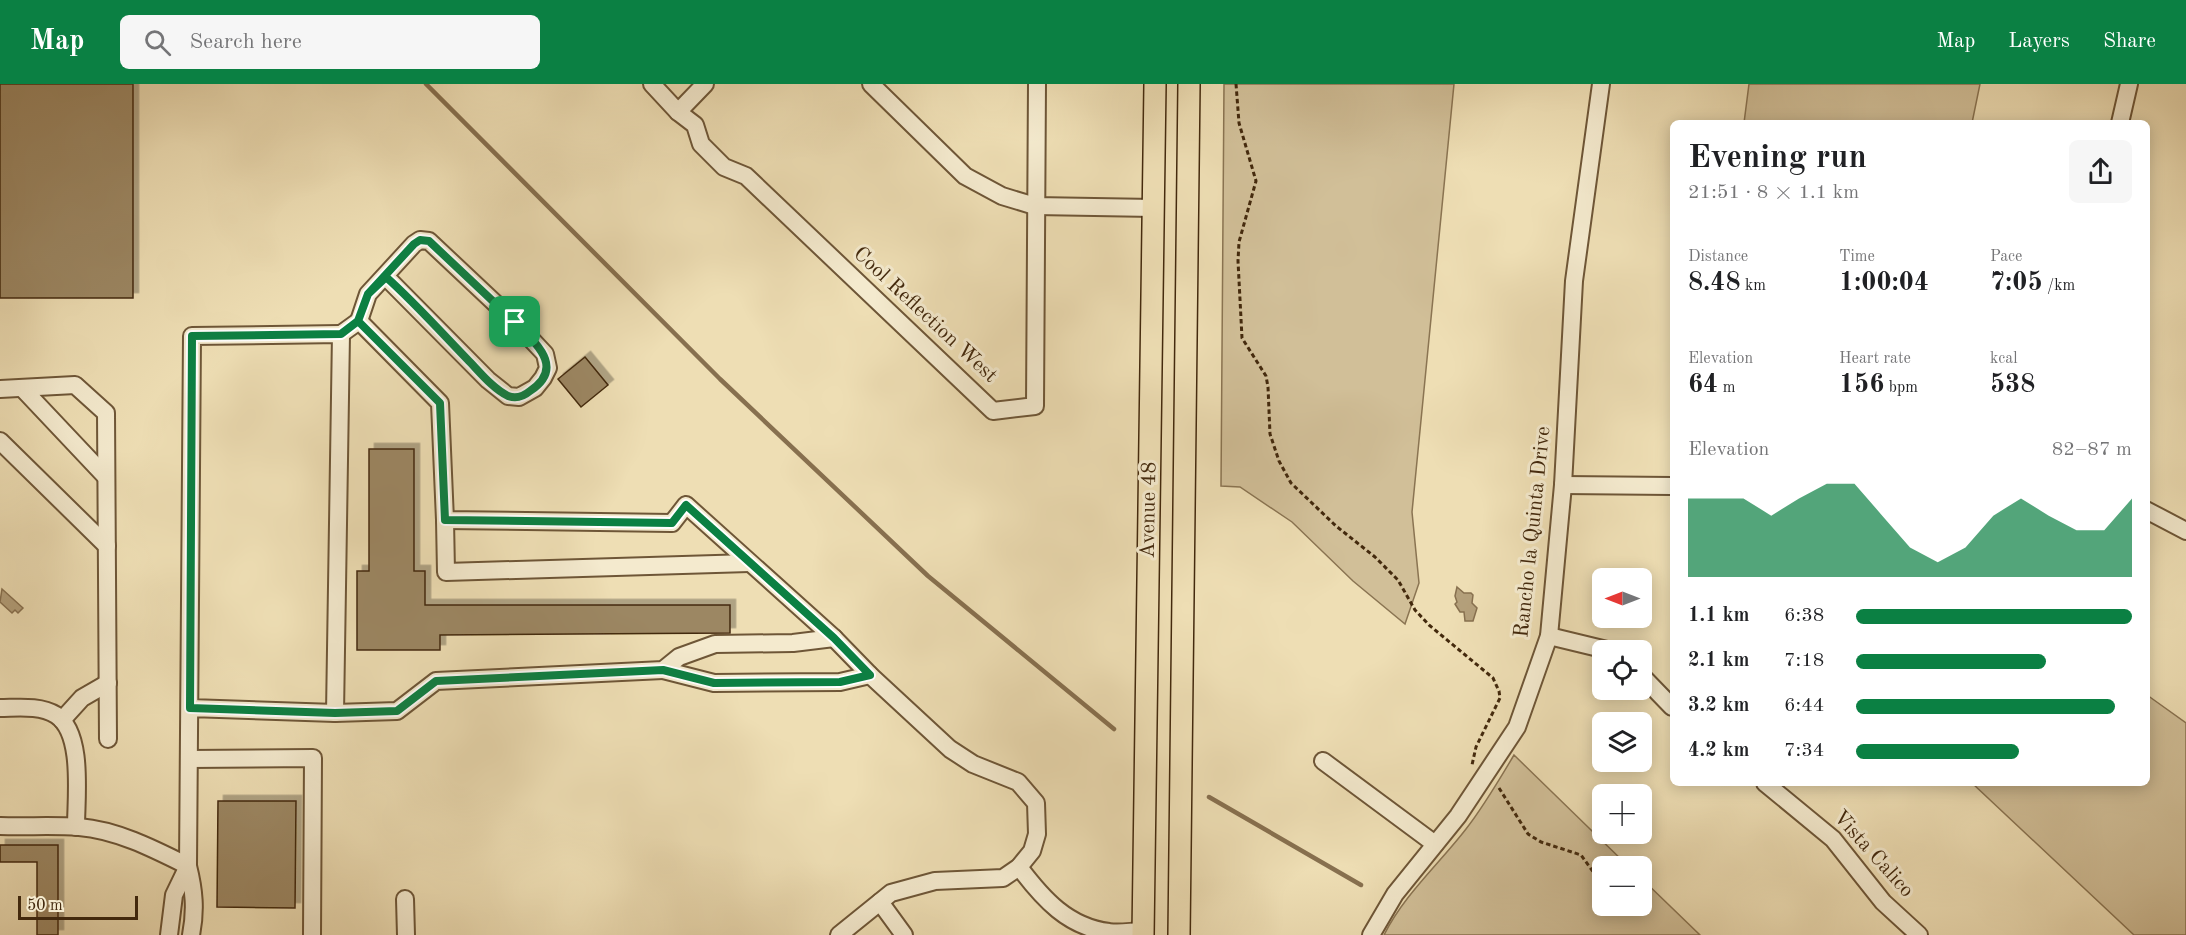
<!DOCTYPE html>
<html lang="en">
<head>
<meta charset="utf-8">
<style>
  body { margin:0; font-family:"Old Standard TT",serif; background:#f6f6f6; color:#202124; height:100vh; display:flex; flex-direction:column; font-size:22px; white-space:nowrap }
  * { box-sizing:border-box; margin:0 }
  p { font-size:20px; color:#757577 }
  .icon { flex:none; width:33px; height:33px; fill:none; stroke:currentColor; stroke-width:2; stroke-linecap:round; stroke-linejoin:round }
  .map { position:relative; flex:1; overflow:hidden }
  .side { position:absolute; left:1670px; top:36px; width:480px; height:666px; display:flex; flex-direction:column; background:#fff; border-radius:9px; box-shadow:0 3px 15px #0003 }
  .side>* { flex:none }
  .needle { width:39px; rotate:270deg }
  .buttons { position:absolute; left:1592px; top:484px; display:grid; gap:12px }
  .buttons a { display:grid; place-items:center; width:60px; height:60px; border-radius:9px; background:#fff; box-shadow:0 3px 15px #0003; font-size:30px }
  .scale { position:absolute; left:18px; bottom:15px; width:120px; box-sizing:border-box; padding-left:6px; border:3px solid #43290d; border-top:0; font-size:16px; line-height:21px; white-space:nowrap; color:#43290d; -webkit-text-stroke:4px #f4eace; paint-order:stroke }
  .pin { position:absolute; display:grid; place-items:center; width:51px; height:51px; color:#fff; margin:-26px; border-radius:12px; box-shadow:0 3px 9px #0006 }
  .round { display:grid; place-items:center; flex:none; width:63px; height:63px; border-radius:9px; background:#f6f6f6 }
  .head { display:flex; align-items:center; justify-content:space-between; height:102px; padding:0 18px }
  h1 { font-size:33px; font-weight:600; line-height:45px }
  .figures { display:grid; grid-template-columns:repeat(3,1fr); gap:9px; height:102px; padding:6px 18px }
  .figures div { display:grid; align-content:center }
  .figures b { font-size:26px; font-weight:600 }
  .figures small { font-size:16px; font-weight:400 }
  .figures p { font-size:16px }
  .chart { height:168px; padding:12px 18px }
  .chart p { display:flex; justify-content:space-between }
  .chart svg { width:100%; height:108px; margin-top:6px; fill:#0b8043; opacity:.7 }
  ul { padding:0 18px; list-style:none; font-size:20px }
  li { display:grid; grid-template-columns:96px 72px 1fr; align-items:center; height:45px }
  li i { height:15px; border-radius:8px; background:#0b8043 }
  header { display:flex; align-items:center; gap:36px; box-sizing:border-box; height:84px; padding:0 30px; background:#0b8043; color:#fff }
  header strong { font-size:28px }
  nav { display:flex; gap:33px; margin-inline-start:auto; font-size:21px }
  .search { width:420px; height:54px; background:#f6f6f6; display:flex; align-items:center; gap:15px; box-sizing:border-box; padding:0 21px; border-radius:9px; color:#757577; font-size:22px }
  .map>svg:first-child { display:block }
</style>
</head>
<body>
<header>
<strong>Map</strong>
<div class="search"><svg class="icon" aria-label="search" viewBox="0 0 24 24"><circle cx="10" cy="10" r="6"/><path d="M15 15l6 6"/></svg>Search here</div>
<nav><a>Map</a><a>Layers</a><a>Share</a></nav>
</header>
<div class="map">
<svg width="2186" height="851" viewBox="0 0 2186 851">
  <defs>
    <filter id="shadow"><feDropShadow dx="5.5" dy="-5.5" stdDeviation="0" flood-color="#0004"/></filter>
  </defs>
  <rect width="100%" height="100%" fill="#eedeb4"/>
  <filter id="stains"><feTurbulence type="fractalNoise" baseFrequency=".00333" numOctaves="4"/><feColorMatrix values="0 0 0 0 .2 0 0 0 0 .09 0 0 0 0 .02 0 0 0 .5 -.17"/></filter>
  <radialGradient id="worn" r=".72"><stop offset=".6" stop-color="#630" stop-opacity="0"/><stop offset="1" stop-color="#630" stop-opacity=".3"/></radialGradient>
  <g fill="#d1bf98" stroke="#8a7452" stroke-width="1.5">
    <path d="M1224,0h230l-42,428 7,71 -14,41 -52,-43 -61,-59 -52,-35 -19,-1z"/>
    <path d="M1749,0h231l-8,39h-228z"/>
    <path d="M2147,611l39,28v212h-52l-162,-152h174z"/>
    <path d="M1514,671l115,112h-27v39h39v-28l59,57h-316c20,-40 55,-71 82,-106 18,-23 33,-49 48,-74z"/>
  </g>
  <g fill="#b4a07b" stroke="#87704f" stroke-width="1.5">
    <path d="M1457,503l7,6h7l2,2 -1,8 5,5 -4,13h-8l-1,-9h-4l-5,-8 2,-2 -2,-6z"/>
    <path d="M2,505l21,19 -5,5 -3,-3 -3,3 -12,-11z"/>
  </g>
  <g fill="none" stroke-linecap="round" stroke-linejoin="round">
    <g stroke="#87704f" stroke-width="4.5">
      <path d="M426,0l294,295 208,197 186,153"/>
      <path d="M1209,713l152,88"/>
    </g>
  </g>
  <g fill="#9c8764" stroke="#43290d" stroke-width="1.5" filter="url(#shadow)">
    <rect x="0" y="0" width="133" height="214"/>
    <path d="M585,273l23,28 -27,22 -23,-28z"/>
    <path d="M369,365h45v122h11v34h305v28l-290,2v15h-83v-79h12z"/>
    <path d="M218,717h78l-1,107 -78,-1z"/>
    <path d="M0,761h58v90h-21v-73h-37z"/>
  </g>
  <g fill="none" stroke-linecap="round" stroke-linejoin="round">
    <defs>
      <g id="minor">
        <path d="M652,0l26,28 17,13 6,19 23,23 22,9 247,235 42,-5 2,-322"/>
        <path d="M871,0l94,92 37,20 33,10 119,2"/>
        <path d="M678,28l27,-28"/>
        <path d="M2120,39l9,-39"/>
        <path d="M359,237l9,-27 46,-50 6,-4 9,1 86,81 30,32 3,14 -5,10 -8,10 -16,9 -11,-1 -20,-16 -102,-103"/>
        <path d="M341,250l18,-13 81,82 5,117 227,3 14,-18 148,133 36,37 80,74 23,15 45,18 18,21 1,31 -5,17 -13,16 -16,11 -68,3 -44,12 -52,42"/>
        <path d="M22,304l84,89"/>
        <path d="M0,305l75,-4 31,28 2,326"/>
        <path d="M0,357l107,105"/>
        <path d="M1563,401l109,1"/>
        <path d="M2146,426l40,21"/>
        <path d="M445,436l1,52 303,-9"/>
        <path d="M1549,552l62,15"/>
        <path d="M663,586l51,13 126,-1 30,-7"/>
        <path d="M1641,591l31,32"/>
        <path d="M0,624c17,0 40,-3 56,7 28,18 20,82 20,112"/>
        <path d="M190,624l145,5 6,-379 -149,2 -4,530c6,24 8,44 3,69"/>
        <path d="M335,629l62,-2 39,-30 227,-11 16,-13 36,-13 78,-1 41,-5"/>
        <path d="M62,636l20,-22 26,-15"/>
        <path d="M189,675l124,-1 -1,177"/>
        <path d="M1323,677l112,83"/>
        <path d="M1765,699l68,56 50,63 36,33"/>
        <path d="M0,742c26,1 53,-1 79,1 38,3 75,22 109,39"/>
        <path d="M1019,783c24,32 49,60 90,65 11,2 23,-1 34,-1"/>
        <path d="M405,815l1,36"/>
        <path d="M880,818l24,33"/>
        <path d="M169,851l5,-40 14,-29"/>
        <path d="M1371,851l24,-41 63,-78 59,-89 32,-91 14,-151 11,-204 27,-197"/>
      </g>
      <g id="major">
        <path d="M1143,851l12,-851"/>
        <path d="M1179,851l10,-851"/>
      </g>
    </defs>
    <use href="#minor" stroke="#6e5637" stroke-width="20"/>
    <use href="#major" stroke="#43290d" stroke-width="24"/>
    <g stroke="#43290d" stroke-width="3" stroke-dasharray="4.5 3" stroke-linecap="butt">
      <path d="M1236,0l3,39 17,58 -17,61 -1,19 4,77 24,38 2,11 2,47 9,27 12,22 45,43 39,31 23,23 17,30 14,15 64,53 6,13 1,7 -24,49 -4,18"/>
      <path d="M1499,704l29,46 13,8 40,13 21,29"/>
    </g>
    <use href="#minor" stroke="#f4eace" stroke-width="16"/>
    <use href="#major" stroke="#eedeb4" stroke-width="21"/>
  </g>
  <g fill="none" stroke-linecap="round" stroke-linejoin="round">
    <defs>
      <path id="route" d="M515,238l-86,-81 -9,-1 -6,4 -46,50 -10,27 -17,13 -149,2 -2,372 145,5 62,-2 39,-30 227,-11 51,13 126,-1 30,-7 -36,-37 -148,-133 -14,18 -227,-3 -5,-117 -82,-82 10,-27 18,-17c28,25 54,54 81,82 12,12 25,29 41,37 8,3 16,0 22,-5 36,-24 5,-48 -15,-69"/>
    </defs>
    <use href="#route" stroke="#fff" stroke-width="12"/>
    <use href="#route" stroke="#0b8043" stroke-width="8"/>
  </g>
  <g text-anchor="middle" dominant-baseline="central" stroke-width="6" stroke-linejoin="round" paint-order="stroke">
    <g font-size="21" fill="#43290d" stroke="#f4eace">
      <text transform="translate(925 231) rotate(43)">Cool Reflection West</text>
      <text transform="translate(1149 426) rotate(-89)">Avenue 48</text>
      <text transform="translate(1533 448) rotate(-84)">Rancho la Quinta Drive</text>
      <text transform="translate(1873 770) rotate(48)">Vista Calico</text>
    </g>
  </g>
  <rect width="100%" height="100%" filter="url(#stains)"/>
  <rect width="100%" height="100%" fill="url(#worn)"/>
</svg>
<div class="buttons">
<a><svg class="needle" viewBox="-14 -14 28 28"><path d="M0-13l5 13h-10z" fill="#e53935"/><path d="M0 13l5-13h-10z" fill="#757577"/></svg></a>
<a><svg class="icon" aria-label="locate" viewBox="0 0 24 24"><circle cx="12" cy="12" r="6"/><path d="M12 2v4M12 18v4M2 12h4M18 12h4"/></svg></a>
<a><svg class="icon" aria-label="layers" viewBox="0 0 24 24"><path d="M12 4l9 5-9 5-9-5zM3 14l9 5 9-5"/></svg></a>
<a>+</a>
<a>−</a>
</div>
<div class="scale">50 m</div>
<div class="pin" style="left:515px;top:238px;background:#1e9e55"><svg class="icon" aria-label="arrive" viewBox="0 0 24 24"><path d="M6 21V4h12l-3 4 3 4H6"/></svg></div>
<section class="side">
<div class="head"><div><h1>Evening run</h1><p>21:51 · 8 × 1.1 km</p></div><a class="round"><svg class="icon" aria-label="share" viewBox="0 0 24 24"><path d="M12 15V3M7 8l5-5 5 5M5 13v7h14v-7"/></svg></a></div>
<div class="figures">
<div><p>Distance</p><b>8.48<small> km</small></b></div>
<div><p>Time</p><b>1:00:04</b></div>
<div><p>Pace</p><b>7:05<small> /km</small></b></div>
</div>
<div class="figures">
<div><p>Elevation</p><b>64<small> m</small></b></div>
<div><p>Heart rate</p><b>156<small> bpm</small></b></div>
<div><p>kcal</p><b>538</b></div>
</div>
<div class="chart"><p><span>Elevation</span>82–87 m</p>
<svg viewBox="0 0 160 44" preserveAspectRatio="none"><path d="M0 44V12L10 12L20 12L30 19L40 12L50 6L60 6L70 19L80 32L90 38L100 32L110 19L120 12L130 19L140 25L150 25L160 12V44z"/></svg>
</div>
<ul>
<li><b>1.1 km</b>6:38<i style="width:100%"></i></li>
<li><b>2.1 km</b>7:18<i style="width:69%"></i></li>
<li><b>3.2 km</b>6:44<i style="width:94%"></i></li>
<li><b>4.2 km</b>7:34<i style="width:59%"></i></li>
</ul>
</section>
</div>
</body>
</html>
